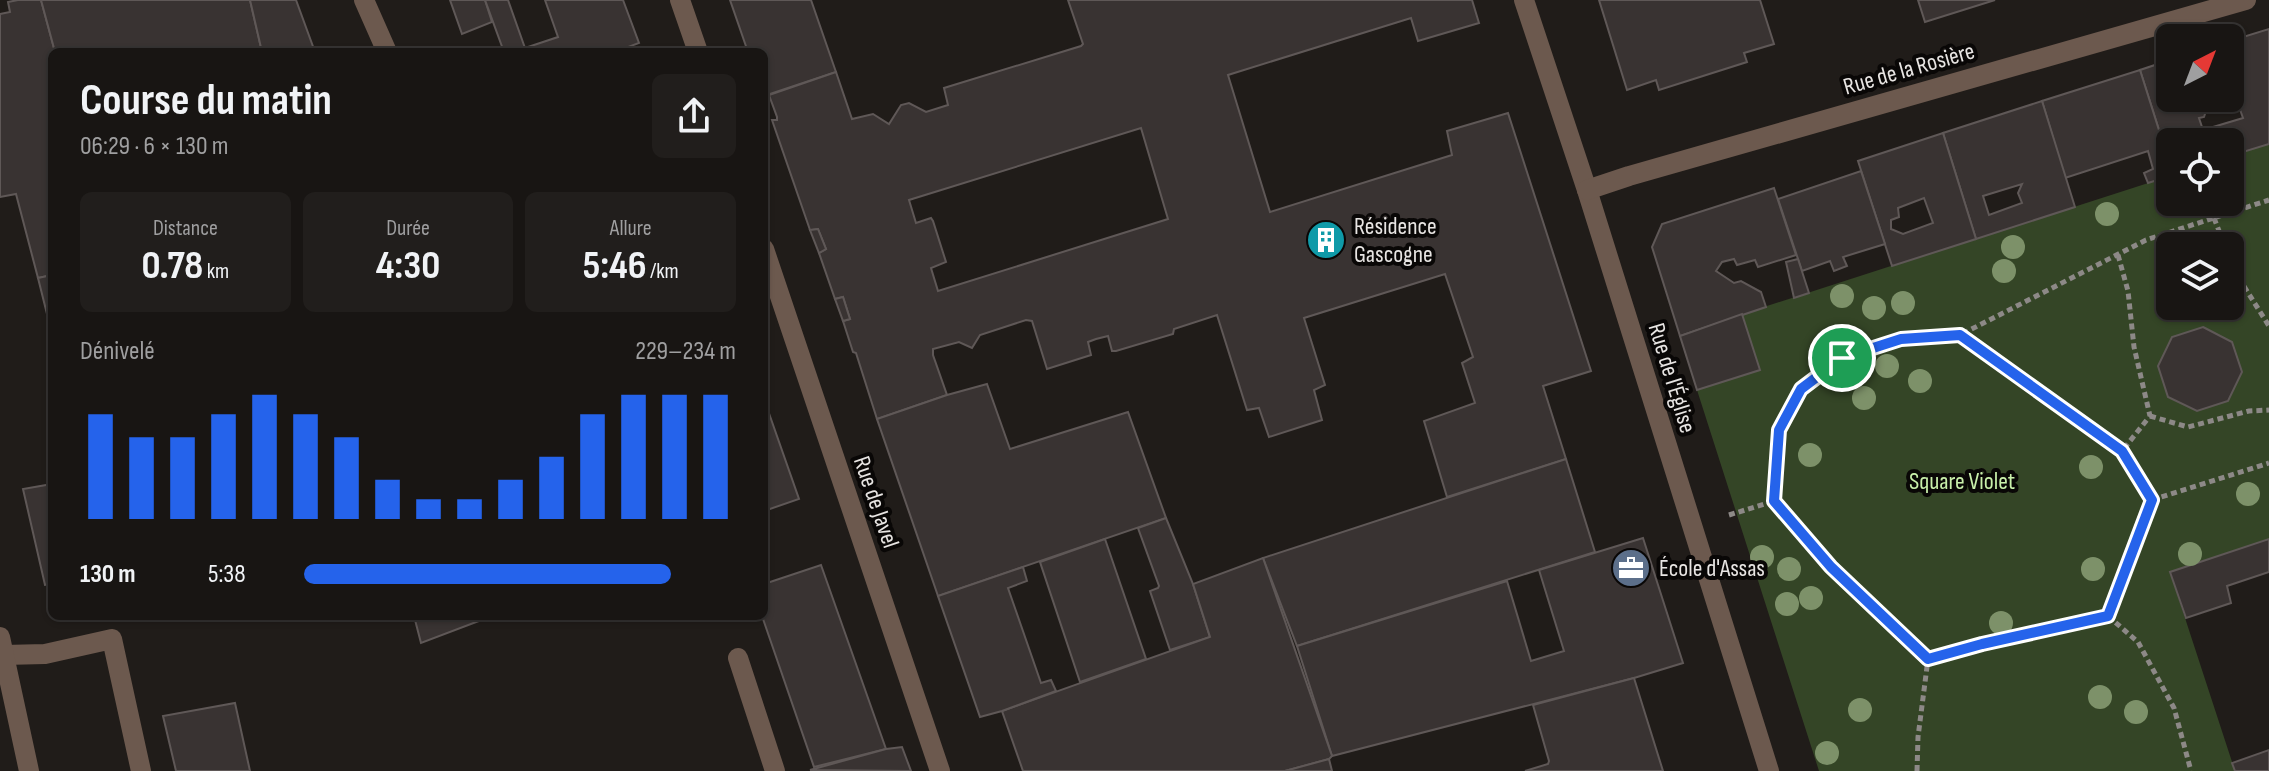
<!DOCTYPE html>
<html lang="fr">
<head>
<meta charset="utf-8">
<style>
  body { margin:0; font-family:"Sofia Sans Condensed",sans-serif; background:#211e1c; color:#f1f3f6; height:100vh; display:flex; flex-direction:column; font-size:30px; white-space:nowrap }
  * { box-sizing:border-box; margin:0 }
  p { font-size:26px; color:#9f9fa0 }
  .icon { flex:none; width:44px; height:44px; fill:none; stroke:currentColor; stroke-width:2; stroke-linecap:round; stroke-linejoin:round }
  .map { position:relative; flex:1; overflow:hidden }
  .drawer { position:absolute; left:48px; top:48px; width:720px; height:572px; display:flex; flex-direction:column; background:#181513; border-radius:12px; box-shadow:0 2px 6px #0004,0 0 0 2px #363433 }
  .drawer>* { flex:none }
  .needle { width:52px; rotate:42deg }
  .buttons { position:absolute; left:2156px; top:24px; display:grid; gap:16px }
  .buttons a { display:grid; place-items:center; width:88px; height:88px; border-radius:12px; background:#181513; box-shadow:0 2px 6px #0004,0 0 0 2px #363433; font-size:40px }
  .pin { position:absolute; display:grid; place-items:center; width:68px; height:68px; color:#fff; margin:-34px; border:4px solid #fff; border-radius:50%; box-shadow:0 2px 8px #0007 }
  .round { display:grid; place-items:center; flex:none; width:84px; height:84px; border-radius:12px; background:#211e1c }
  .overview { display:flex; align-items:center; justify-content:space-between; height:136px; padding:0 32px }
  h1 { font-size:44px; font-weight:700; line-height:60px }
  .figures { display:grid; grid-template-columns:repeat(3,1fr); gap:12px; height:136px; padding:8px 32px }
  .figures div { display:grid; align-content:center; border-radius:12px; background:#211e1c; text-align:center }
  .figures b { font-size:40px; font-weight:700 }
  .figures small { font-size:22px; font-weight:400 }
  .figures p { font-size:22px }
  .chart { height:224px; padding:16px 32px }
  .chart p { display:flex; justify-content:space-between }
  .chart svg { width:100%; height:144px; margin-top:8px; stroke:#2563eb; stroke-width:6 }
  ul { padding:0 32px; list-style:none; font-size:26px }
  li { display:grid; grid-template-columns:128px 96px 1fr; align-items:center; height:60px }
  li i { height:20px; border-radius:10px; background:#2563eb }
  .map>svg:first-child { display:block }
</style>
</head>
<body>
<div class="map">
<svg width="2269" height="771" viewBox="0 0 2269 771">
  <rect width="100%" height="100%" fill="#201c19"/>
  <path fill="#344526" fill-rule="evenodd" d="M2269,144v395l-99,33 65,199h-416l-122,-381 63,-20 -18,-56 428,-138v26h60v-46zM2170,246h60v60h-60z"/>
  <g fill="#393332" stroke="#5f5857" stroke-width="2" fill-rule="evenodd">
    <path d="M18,0h23l14,52h-3v223l-14,3 -22,-84 -16,3v-183l10,-2 -2,-10z"/>
    <path d="M41,0h209l12,52h-207z"/>
    <path d="M250,0h46l19,52h-53z"/>
    <path d="M450,0h35l7,22 -30,12z"/>
    <path d="M485,0h23l17,48 33,-11 -13,-37h78l16,43 -24,9h-111z"/>
    <path d="M730,0h81l25,72 -72,24v-44h-16z"/>
    <path d="M1068,0h404l7,23 -61,18 -7,-23 -183,57 42,137 182,-57 -5,-24 61,-18 83,258 -48,15 23,73 -119,38 -23,-76 51,-18 -13,-40 11,-6 -28,-83 -141,44 21,67 -11,5 8,30 -53,17 -10,-29 -12,2 -30,-95 -43,14 -1,5 -57,17h-4l-4,-15 -12,3 -8,3 3,13 -44,14 -15,-48 -6,-1 -46,15 -8,13 -13,-6 -26,7v6l14,40 -70,24 -21,-66 -3,-1 -10,-31 7,-2 -7,-22 -8,2 -16,-46 7,-4 -8,-20 -8,1 -38,-110h5v-3l-8,-22 67,-23 16,47 21,-5 16,10 12,-19 8,-2 17,9 22,-7 -4,-17 137,-42 2,-2zM1141,128l27,91 -230,72 -7,-23 15,-6 -13,-41 -2,-3 -15,5 -7,-23z"/>
    <path d="M1599,0h161l14,44 -30,9 3,9 -88,28 -3,-10 -29,10z"/>
    <path d="M1918,0h77l-70,22z"/>
    <path d="M2269,29v115l-39,12v-14h-49v-2l-17,6 -24,-76 30,-10v38h60v-57zM2237,101l6,17 -40,12 -4,-12 5,-1 2,-6z"/>
    <path d="M2140,70l30,95v11l-22,7 -4,-10 9,-4 -5,-18 -83,27 -23,-77z"/>
    <path d="M2042,101l33,106 -99,32 -33,-106zM2022,184l-4,9 4,10 -33,12 -6,-19z"/>
    <path d="M1943,133l33,106 -84,27 -34,-105zM1924,198l9,25 -30,11 -12,-5v-9l8,-3 -1,-9z"/>
    <path d="M1861,171l24,73 -42,13 4,9 -13,5 -4,-10 -28,10 -24,-72z"/>
    <path d="M1774,188l22,67 -38,12 -3,-7 -18,5 -3,-6 -12,3 -6,9 18,12 7,-2 20,11 5,15 -86,29 -28,-89 10,-23z"/>
    <path d="M818,229l8,20 -7,4 -9,-23z"/>
    <path d="M1798,259l11,34 -15,5 -8,-36z"/>
    <path d="M52,275v59l-14,-56z"/>
    <path d="M843,297l7,22 -7,2 -8,-22z"/>
    <path d="M1742,314l18,56 -63,20 -17,-54z"/>
    <path d="M2203,327l29,15 10,30 -14,29 -31,10 -29,-14 -10,-31 14,-29z"/>
    <path d="M987,384l23,65 118,-37 38,106 -228,78 -61,-177 70,-24z"/>
    <path d="M764,399l35,100 -35,12z"/>
    <path d="M1566,459l29,93 -298,94 -34,-88z"/>
    <path d="M52,484v100l-7,1 -22,-96z"/>
    <path d="M1166,518l27,66 17,53 -40,13 -20,-59 8,-3 1,-2 -21,-58z"/>
    <path d="M1643,538l40,125 -49,15 -302,78 -35,-110 210,-65 24,80 33,-10 -25,-81z"/>
    <path d="M1105,539l41,120 -66,23 -40,-120z"/>
    <path d="M2269,539v33l-42,14 4,17 -45,15 -16,-46z"/>
    <path d="M1263,558l69,198 -3,3 -44,12h-262l-21,-60 208,-74 -17,-53z"/>
    <path d="M821,565l65,184 -72,18 -52,-151h2v-32z"/>
    <path d="M1023,567l4,14 -19,7 33,95 10,-3 5,11 -54,20 -22,6 -42,-121z"/>
    <path d="M414,616h78l-71,27z"/>
    <path d="M1634,678l29,93h-138l23,-7 1,-3 -16,-56z"/>
    <path d="M235,703l15,68h-74l-13,-55z"/>
    <path d="M902,747l9,24 -101,-1 76,-21z"/>
    <path d="M2269,750v21h-34l-3,-8z"/>
    <path d="M1329,759l3,12h-47z"/>
  </g>
  <g fill="none" stroke-linecap="round" stroke-linejoin="round">
    <g stroke="#8d8987" stroke-width="5" stroke-dasharray="6 4" stroke-linecap="butt">
      <path d="M2214,218l11,28"/>
      <path d="M2118,255l10,36 6,56 16,69 -28,35"/>
      <path d="M2230,260l5,12 34,54"/>
      <path d="M1960,335l162,116 30,49 -44,116 -126,28 -54,15 -97,-92 -57,-66 5,-71 22,-41 41,-31 59,-19 59,-4 186,-95 123,-40"/>
      <path d="M2150,416l38,11 61,-16 20,-1"/>
      <path d="M2152,500l117,-37"/>
      <path d="M1729,515l45,-14"/>
      <path d="M2108,616l30,26 36,66 17,63"/>
      <path d="M1917,771l1,-34 10,-78"/>
    </g>
    <g stroke="#6c594e" stroke-width="20">
      <path d="M364,0l23,52"/>
      <path d="M4,655l41,-1 67,-15 29,132"/>
      <path d="M738,658l37,113"/>
    </g>
    <g stroke="#6c594e" stroke-width="20">
      <path d="M680,0l18,52"/>
      <path d="M1524,0l63,190 182,581"/>
      <path d="M1587,190l42,-14 617,-176"/>
      <path d="M764,249l176,522"/>
      <path d="M0,637l29,134"/>
    </g>
  </g>
  <g fill="#7d9169">
    <circle cx="2107" cy="214" r="12"/>
    <circle cx="2013" cy="247" r="12"/>
    <circle cx="2004" cy="271" r="12"/>
    <circle cx="1842" cy="296" r="12"/>
    <circle cx="1903" cy="303" r="12"/>
    <circle cx="1874" cy="308" r="12"/>
    <circle cx="1887" cy="366" r="12"/>
    <circle cx="1920" cy="381" r="12"/>
    <circle cx="1864" cy="398" r="12"/>
    <circle cx="1810" cy="455" r="12"/>
    <circle cx="2091" cy="467" r="12"/>
    <circle cx="2248" cy="494" r="12"/>
    <circle cx="2190" cy="554" r="12"/>
    <circle cx="1762" cy="557" r="12"/>
    <circle cx="1789" cy="569" r="12"/>
    <circle cx="2093" cy="569" r="12"/>
    <circle cx="1811" cy="598" r="12"/>
    <circle cx="1787" cy="604" r="12"/>
    <circle cx="2001" cy="623" r="12"/>
    <circle cx="2100" cy="697" r="12"/>
    <circle cx="1860" cy="710" r="12"/>
    <circle cx="2136" cy="712" r="12"/>
    <circle cx="1827" cy="753" r="12"/>
  </g>
  <g fill="none" stroke-linecap="round" stroke-linejoin="round">
    <defs>
      <path id="route" d="M1960,335l162,116 30,49 -44,116 -126,28 -54,15 -97,-92 -57,-66 5,-71 22,-41 41,-31 59,-19z"/>
    </defs>
    <use href="#route" stroke="#fff" stroke-width="16"/>
    <use href="#route" stroke="#2563eb" stroke-width="10"/>
  </g>
  <defs>
    <symbol id="building-disc" viewBox="-11 -11 22 22"><circle r="9.5" fill="#0f9aa8" stroke="#090706"/><path d="M-4-6H4V6H1V3H-1V6H-4ZM-2.5-4.3h1.7v1.8h-1.7ZM.8-4.3h1.7v1.8H.8ZM-2.5-1h1.7V.8h-1.7ZM.8-1h1.7V.8H.8Z" fill="#fff"/></symbol>
    <symbol id="office-disc" viewBox="-11 -11 22 22"><circle r="9.5" fill="#5c6f8a" stroke="#090706"/><path d="M-6-3h4V-5.5h4V-3h4V5H-6ZM-1-4.5V-3h2v-1.5ZM-6 0V1H6V0Z" fill="#fff"/></symbol>
  </defs>
  <g fill-rule="evenodd">
    <use href="#building-disc" x="1304" y="218" width="44" height="44"/>
    <use href="#office-disc" x="1609" y="546" width="44" height="44"/>
  </g>
  <g text-anchor="middle" dominant-baseline="central" stroke-width="8" stroke-linejoin="round" paint-order="stroke">
    <g font-size="24" fill="#e8e5e3" stroke="#090706">
      <text transform="translate(1909 69) rotate(-16)">Rue de la Rosière</text>
      <text transform="translate(1672 378) rotate(73)">Rue de l'Église</text>
      <text transform="translate(876 502) rotate(71)">Rue de Javel</text>
    </g>
    <g font-size="24" fill="#e8e5e3" stroke="#090706" text-anchor="start">
      <text x="1354" y="226">Résidence<tspan x="1354" dy="28">Gascogne</tspan></text>
      <text x="1659" y="568">École d'Assas</text>
    </g>
    <g font-size="24" fill="#c9f0ab" stroke="#090706">
      <text x="1962" y="481">Square Violet</text>
    </g>
  </g>
</svg>
<div class="buttons">
<a><svg class="needle" viewBox="-14 -14 28 28"><path d="M0-13l5 13h-10z" fill="#e53935"/><path d="M0 13l5-13h-10z" fill="#9f9fa0"/></svg></a>
<a><svg class="icon" aria-label="locate" viewBox="0 0 24 24"><circle cx="12" cy="12" r="6"/><path d="M12 2v4M12 18v4M2 12h4M18 12h4"/></svg></a>
<a><svg class="icon" aria-label="layers" viewBox="0 0 24 24"><path d="M12 4l9 5-9 5-9-5zM3 14l9 5 9-5"/></svg></a>
</div>
<div class="pin" style="left:1842px;top:358px;background:#1e9e55"><svg class="icon" aria-label="arrive" viewBox="0 0 24 24"><path d="M6 21V4h12l-3 4 3 4H6"/></svg></div>
<section class="drawer">
<div class="overview"><div><h1>Course du matin</h1><p>06:29 · 6 × 130 m</p></div><a class="round"><svg class="icon" aria-label="share" viewBox="0 0 24 24"><path d="M12 15V3M7 8l5-5 5 5M5 13v7h14v-7"/></svg></a></div>
<div class="figures">
<div><p>Distance</p><b>0.78<small> km</small></b></div>
<div><p>Durée</p><b>4:30</b></div>
<div><p>Allure</p><b>5:46<small> /km</small></b></div>
</div>
<div class="chart"><p><span>Dénivelé</span>229–234 m</p>
<svg viewBox="0 0 160 44" preserveAspectRatio="none"><path d="M5 44V12M15 44V19M25 44V19M35 44V12M45 44V6M55 44V12M65 44V19M75 44V32M85 44V38M95 44V38M105 44V32M115 44V25M125 44V12M135 44V6M145 44V6M155 44V6"/></svg>
</div>
<ul>
<li><b>130 m</b>5:38<i style="width:85%"></i></li>
</ul>
</section>
</div>
</body>
</html>
